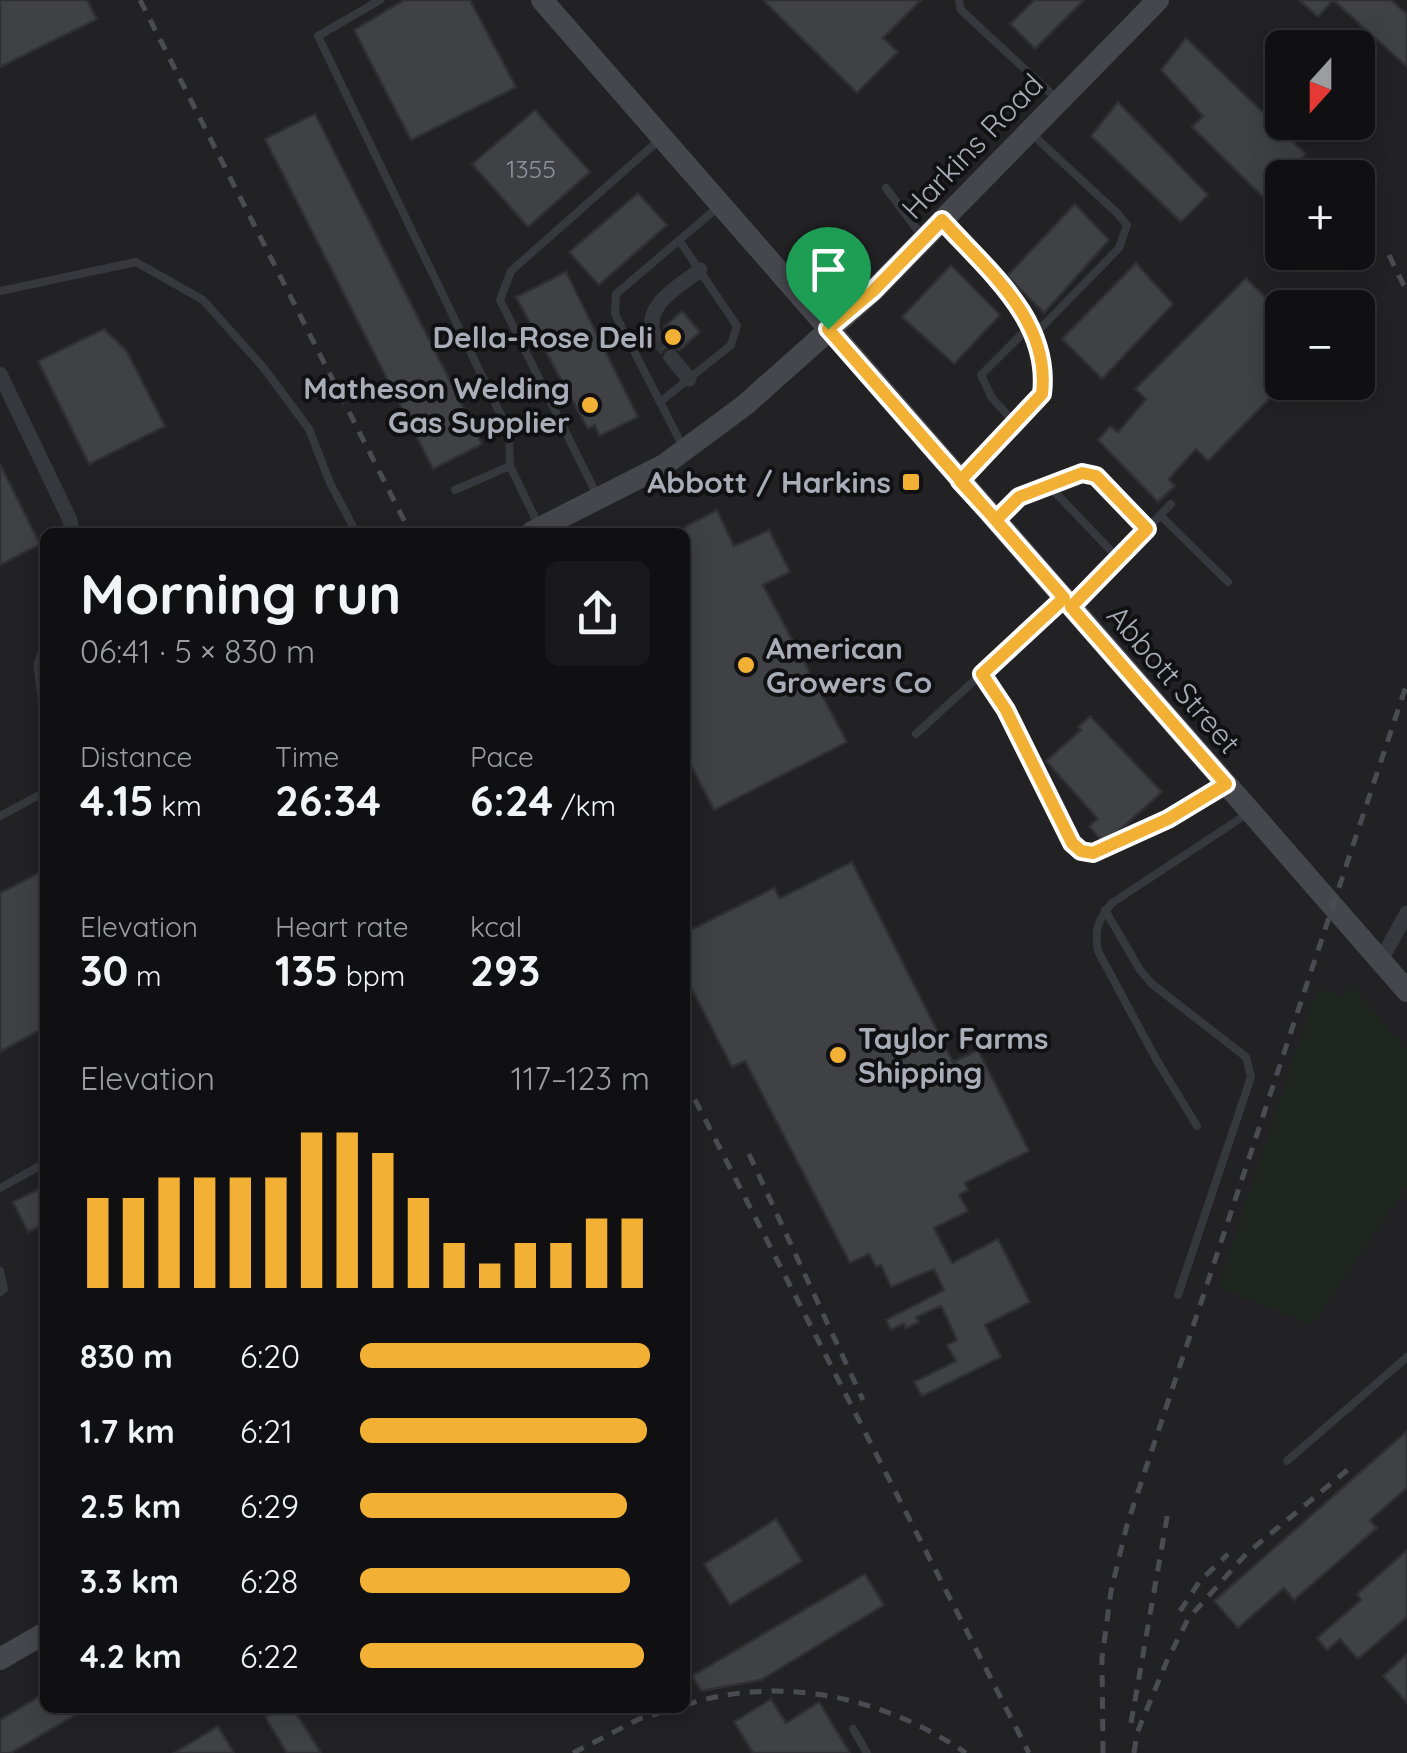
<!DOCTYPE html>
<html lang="en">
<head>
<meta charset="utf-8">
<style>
  body { margin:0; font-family:Quicksand,sans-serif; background:#19191b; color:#f1f3f6; height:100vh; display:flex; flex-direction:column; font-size:38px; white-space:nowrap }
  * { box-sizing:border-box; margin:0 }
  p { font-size:32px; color:#9c9d9f }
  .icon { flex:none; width:55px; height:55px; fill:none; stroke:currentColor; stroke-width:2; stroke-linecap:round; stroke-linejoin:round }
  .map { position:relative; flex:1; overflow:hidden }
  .sheet { position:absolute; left:40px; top:528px; width:650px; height:1185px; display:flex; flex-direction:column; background:#101012; border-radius:15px; box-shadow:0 5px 25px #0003,0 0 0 2px #303032 }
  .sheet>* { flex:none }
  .needle { width:65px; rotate:201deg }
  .controls { position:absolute; left:1265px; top:30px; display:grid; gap:20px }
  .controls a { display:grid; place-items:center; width:110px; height:110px; border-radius:15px; background:#101012; box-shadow:0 5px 25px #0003,0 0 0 2px #303032; font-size:50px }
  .pin { position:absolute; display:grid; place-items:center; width:85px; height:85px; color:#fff; margin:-102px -42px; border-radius:50% 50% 50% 0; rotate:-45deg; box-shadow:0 0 10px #0007 }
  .pin .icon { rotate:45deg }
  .round { display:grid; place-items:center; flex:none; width:105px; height:105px; border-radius:15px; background:#19191b }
  .headline { display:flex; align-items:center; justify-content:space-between; height:170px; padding:0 40px }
  h1 { font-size:55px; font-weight:800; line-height:75px }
  .stats { display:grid; grid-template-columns:repeat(3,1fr); gap:15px; height:170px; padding:10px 40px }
  .stats div { display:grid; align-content:center }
  .stats b { font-size:42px; font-weight:800 }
  .stats small { font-size:28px; font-weight:400 }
  .stats p { font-size:28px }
  .chart { height:280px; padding:20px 40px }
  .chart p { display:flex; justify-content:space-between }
  .chart svg { width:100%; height:180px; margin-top:10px; stroke:#f2b134; stroke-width:6 }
  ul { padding:0 40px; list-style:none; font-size:32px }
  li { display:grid; grid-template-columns:160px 120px 1fr; align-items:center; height:75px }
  li i { height:25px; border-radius:12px; background:#f2b134 }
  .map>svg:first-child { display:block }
</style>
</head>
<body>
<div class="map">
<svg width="1407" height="1753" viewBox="0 0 1407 1753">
  <rect width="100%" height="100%" fill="#161618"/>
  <path fill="#222225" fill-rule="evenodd" d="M0,0h1407v1753h-1407zM1282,48h76v74h-76zM1282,178h76v74h-76zM1282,308h76v74h-76zM45,532h640v1176h-640z"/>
  <path fill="#1e261f" d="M1350,983l57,68v135l-95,139 -94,-38 100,-300 26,10z"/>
  <g fill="#404145" stroke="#303034" stroke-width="2.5">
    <path d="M0,0h87l10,19 -97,48z"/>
    <path d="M404,0h66l46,87 -105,53 -57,-110z"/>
    <path d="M763,0h158l-38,38 15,14 -41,41z"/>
    <path d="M1034,0h50l-49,49 -25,-25z"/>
    <path d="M1299,0h92l16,14v53l-74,-67 -15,17z"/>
    <path d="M1186,38l120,116 -42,44 -72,-71 11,-11 -42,-46z"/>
    <path d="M1118,102l90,93 -27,27 -90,-86z"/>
    <path d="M535,110l55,62 -62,55 -56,-63z"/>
    <path d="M315,114l167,330 -49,25 -168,-330z"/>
    <path d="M638,193l29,32 -68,60 -30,-33z"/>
    <path d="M1075,204l34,36 -65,73 -37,-37z"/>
    <path d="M1136,263l37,41 -71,75 -40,-40z"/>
    <path d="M951,265l49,50 -46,49 -52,-47z"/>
    <path d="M566,272l72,145 -39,19 -4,-11 -7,4 -72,-132z"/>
    <path d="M1246,278l36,36v72l-74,75 -12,-12 -27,30 6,7 -17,16 -60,-62 12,-14 8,6 28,-33 -11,-10z"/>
    <path d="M682,311l18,21 -20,18 -12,-4 -7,7 -6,-7 9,-7v-12z"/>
    <path d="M104,329l22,21 39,76 -76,38 -51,-103z"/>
    <path d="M0,464l40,80 -40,21z"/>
    <path d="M717,510l17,36 35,-16 21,42 -27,13 84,157 -133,68 -29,-56v-227z"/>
    <path d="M1090,716l72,76 -49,44 -11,5 -13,-15 9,-7 -52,-58 35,-31 -3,-3z"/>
    <path d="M852,862l101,200 25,-12 51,101 -64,32 3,7 -9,5 9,16 -34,17 18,35 46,-24 32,63 -45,23 16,32 -79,39 -8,-14 42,-21 -9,-16 10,-5 -16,-34 -25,11 3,5 -13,6 -2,-4 -13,6 -5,-10 58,-30 -10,-21 -43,18 -10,-22 -5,2 -7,-13 -19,9 -105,-202 -13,6 -47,-91v-43l89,-45 6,10z"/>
    <path d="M45,870v157l-45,25v-159z"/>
    <path d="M45,1186v38l-17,8 -15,-30z"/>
    <path d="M1407,1431v57l-37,32 7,8 -83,72 -10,-12 -46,40 -24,-27z"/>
    <path d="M776,1519l26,42 -72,44 -26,-41z"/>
    <path d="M1407,1550v67l-49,42 -18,-20 -13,11 -10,-12 44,-38 -4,-6z"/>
    <path d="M865,1574l19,31 -123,75 -60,11 -9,-15z"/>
    <path d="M1407,1654v49l-24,-27z"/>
    <path d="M45,1693v15h42l-76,45h-11v-33z"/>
    <path d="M771,1699l15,24 33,-21 31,51h-97l-19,-31z"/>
    <path d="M281,1708h12l28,45h-34l-22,-36z"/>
    <path d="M218,1726l16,27h-60z"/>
  </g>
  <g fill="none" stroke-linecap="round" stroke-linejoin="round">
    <path stroke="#333438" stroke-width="15" stroke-dasharray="15 8" stroke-linecap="butt" d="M654,335l17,22"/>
    <g stroke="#37383d" stroke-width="8">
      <path d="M380,0l-62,36 191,396 1,34"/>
      <path d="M959,0l2,10 94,87"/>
      <path d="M1032,134l86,80 9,11 -8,23 -84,86"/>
      <path d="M886,188l35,47"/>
      <path d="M943,222c46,50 108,98 99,172l-79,83"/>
      <path d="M0,291l136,-29 67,38 60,67 46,62 21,54 26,49"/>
      <path d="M660,402l71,-57 6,-19 -58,-86"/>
      <path d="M1015,423l-23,-25 -11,-23 50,-50"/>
      <path d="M682,445l-67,-131 1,-20 101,-86"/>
      <path d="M1049,486l69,72"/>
      <path d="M455,490l55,-24 28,58"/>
      <path d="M597,495l-97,-195 11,-29 147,-130"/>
      <path d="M1160,515l68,67"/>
      <path d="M997,519l22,-22 63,-24 14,3 51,53"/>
      <path d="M1074,604l97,-100"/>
      <path d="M982,674l24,36 66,133 9,8 12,2 75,-34 54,-33"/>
      <path d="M916,734l145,-133"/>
      <path d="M0,816l45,-24"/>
      <path d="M1105,910l35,60 12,14 94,73 5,20 -73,218"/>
      <path d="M1197,1126l-41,-67 -58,-108c-4,-21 0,-31 14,-48l135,-89"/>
      <path d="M0,1188l45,-25"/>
      <path d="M0,1271l4,18 -4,3"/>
      <path d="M1287,1461l120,-104"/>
      <path d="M853,1729l14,24"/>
    </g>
    <g stroke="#37383d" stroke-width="15">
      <path d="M654,335c-12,-30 26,-49 46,-65"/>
      <path d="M671,357l18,22"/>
      <path d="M0,374l70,146 2,12"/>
      <path d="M45,653l-4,12 4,32"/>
      <path d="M1381,960l26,-47"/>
    </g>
    <g stroke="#45474d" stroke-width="22">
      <path d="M542,0l865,991"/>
      <path d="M532,532l132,-67 81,-60 128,-114 285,-291"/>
      <path d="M0,1659l45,-26"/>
    </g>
    <g stroke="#4a4c52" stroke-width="5" stroke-dasharray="12 10" stroke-linecap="butt">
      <path d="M140,0l270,532"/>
      <path d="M1389,255l18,37"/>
      <path d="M685,1080l344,673"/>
      <path d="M749,1154l114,246"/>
      <path d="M1180,1611l20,-30 28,-27"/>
      <path d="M685,1705c97,-31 198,-8 281,48"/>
      <path d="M1131,1723l37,-211"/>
      <path d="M573,1753l66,-34 37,-11"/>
      <path d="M1103,1753l-1,-95 9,-67 16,-66 280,-842"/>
      <path d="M1134,1753l3,-20 29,-70 22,-44 58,-65 105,-87"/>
    </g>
  </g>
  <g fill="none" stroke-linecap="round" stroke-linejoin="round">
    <defs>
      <path id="route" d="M828,329l236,269 -82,76 24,36 66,133 9,8 12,2 75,-34 58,-35 -155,-177 76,-78 -51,-53 -14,-3 -63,24 -23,23 -36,-39 82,-87c9,-74 -55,-124 -100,-174l-69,71 -45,38"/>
    </defs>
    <use href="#route" stroke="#fff" stroke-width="20"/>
    <use href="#route" stroke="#f2b134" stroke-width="12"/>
  </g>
  <g fill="#f2b134" stroke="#111113" stroke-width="4">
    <circle cx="673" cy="337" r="10"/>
    <circle cx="590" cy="405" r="10"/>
    <rect x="901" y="472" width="20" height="20" rx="5"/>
    <circle cx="746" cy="665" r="10"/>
    <circle cx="838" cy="1055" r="10"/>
  </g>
  <g text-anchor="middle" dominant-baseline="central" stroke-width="8" stroke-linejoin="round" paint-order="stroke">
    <g font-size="25" fill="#8e929b">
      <text x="531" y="168">1355</text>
    </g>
    <g font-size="30" fill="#a8adb8" stroke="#111113">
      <text transform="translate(972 146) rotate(-46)">Harkins Road</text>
      <text transform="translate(1174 679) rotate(49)">Abbott Street</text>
    </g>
    <g font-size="30" font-weight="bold" fill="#a8adb8" stroke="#111113" text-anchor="end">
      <text x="653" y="337">Della-Rose Deli</text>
      <text x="570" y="388">Matheson Welding<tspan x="570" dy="34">Gas Supplier</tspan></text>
      <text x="891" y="482">Abbott / Harkins</text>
      <text x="766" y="648" text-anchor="start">American<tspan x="766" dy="34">Growers Co</tspan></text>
      <text x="858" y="1038" text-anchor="start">Taylor Farms<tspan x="858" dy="34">Shipping</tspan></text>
    </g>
  </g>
</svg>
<div class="controls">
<a><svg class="needle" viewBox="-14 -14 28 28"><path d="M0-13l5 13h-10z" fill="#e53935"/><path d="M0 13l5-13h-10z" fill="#9c9d9f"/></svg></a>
<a>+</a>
<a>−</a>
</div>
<div class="pin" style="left:828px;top:329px;background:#1e9e55"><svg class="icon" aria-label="arrive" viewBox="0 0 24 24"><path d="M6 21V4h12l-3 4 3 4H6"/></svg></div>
<section class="sheet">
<div class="headline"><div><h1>Morning run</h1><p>06:41 · 5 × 830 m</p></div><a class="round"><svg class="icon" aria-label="share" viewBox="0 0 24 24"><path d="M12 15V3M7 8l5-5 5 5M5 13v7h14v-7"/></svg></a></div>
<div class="stats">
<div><p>Distance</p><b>4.15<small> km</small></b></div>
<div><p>Time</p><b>26:34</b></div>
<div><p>Pace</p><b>6:24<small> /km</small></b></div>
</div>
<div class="stats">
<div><p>Elevation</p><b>30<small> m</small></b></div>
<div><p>Heart rate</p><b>135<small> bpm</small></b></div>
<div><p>kcal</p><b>293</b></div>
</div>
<div class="chart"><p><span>Elevation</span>117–123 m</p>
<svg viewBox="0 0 160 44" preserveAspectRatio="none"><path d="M5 44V22M15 44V22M25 44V17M35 44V17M45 44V17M55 44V17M65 44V6M75 44V6M85 44V11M95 44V22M105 44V33M115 44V38M125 44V33M135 44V33M145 44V27M155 44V27"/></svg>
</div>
<ul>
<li><b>830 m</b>6:20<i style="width:100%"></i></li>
<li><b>1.7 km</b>6:21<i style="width:99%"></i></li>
<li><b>2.5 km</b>6:29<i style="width:92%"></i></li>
<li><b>3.3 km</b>6:28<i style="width:93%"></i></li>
<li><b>4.2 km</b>6:22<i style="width:98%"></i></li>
</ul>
</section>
</div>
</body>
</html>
